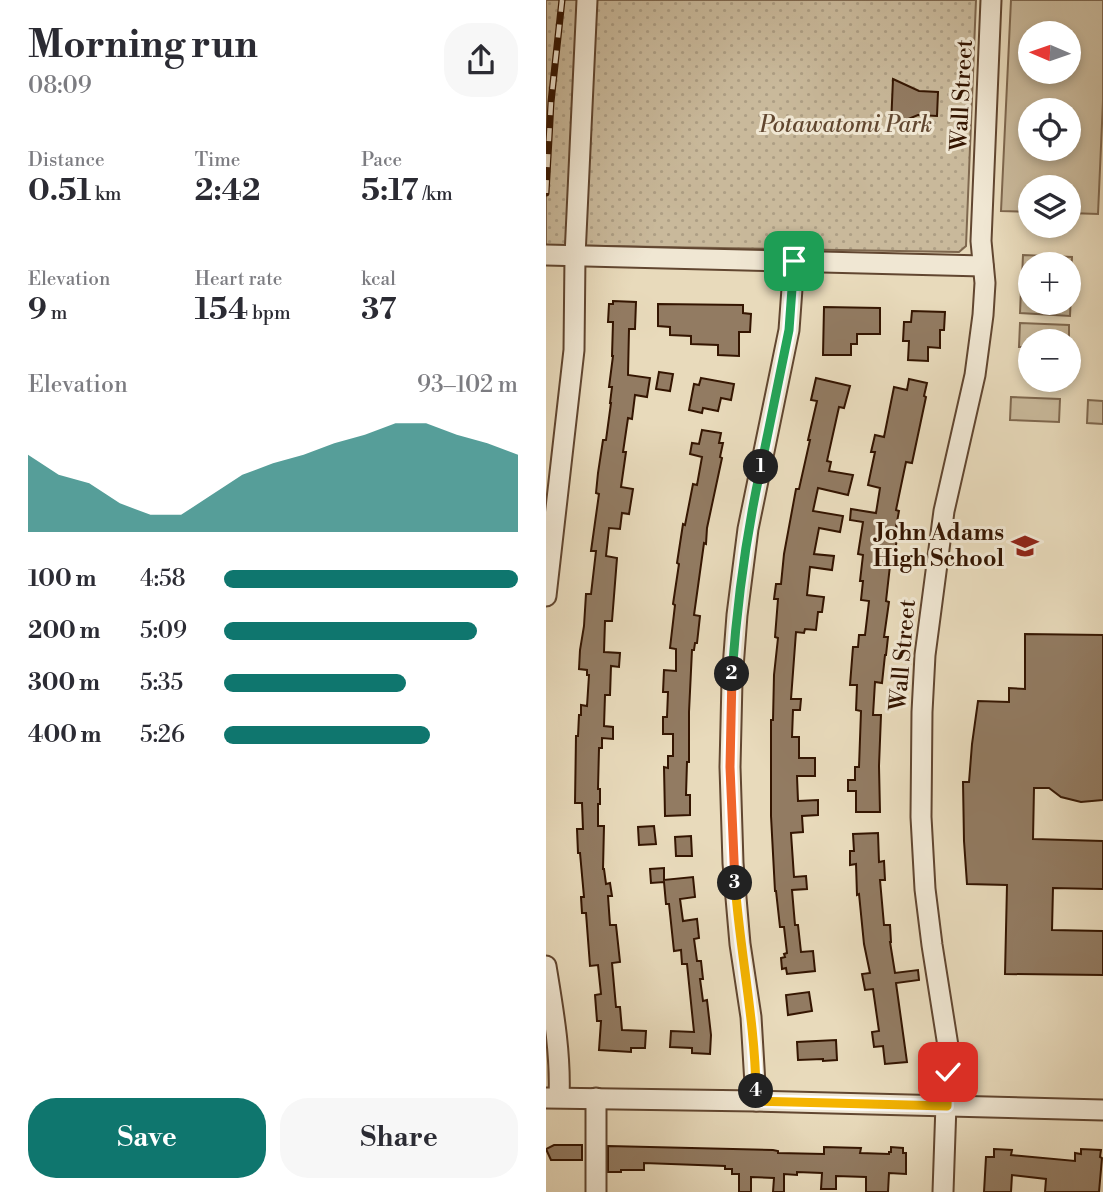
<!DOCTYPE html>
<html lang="en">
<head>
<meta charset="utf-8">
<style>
  body { margin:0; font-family:"Libre Bodoni",serif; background:#f7f7f7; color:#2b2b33; height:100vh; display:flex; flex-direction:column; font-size:26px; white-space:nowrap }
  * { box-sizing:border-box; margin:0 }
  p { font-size:23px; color:#7c7c81 }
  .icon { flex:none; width:38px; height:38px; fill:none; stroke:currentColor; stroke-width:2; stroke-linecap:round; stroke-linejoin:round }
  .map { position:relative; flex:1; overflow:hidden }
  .sheet { display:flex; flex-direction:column; background:#fff; width:546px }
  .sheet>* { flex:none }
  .needle { width:46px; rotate:272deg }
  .tools { position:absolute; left:472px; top:21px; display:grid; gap:14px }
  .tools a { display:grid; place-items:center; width:63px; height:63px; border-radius:50%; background:#fff; box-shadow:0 4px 10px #0003; font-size:35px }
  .pin { position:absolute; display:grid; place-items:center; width:60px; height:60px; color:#fff; margin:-30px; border-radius:14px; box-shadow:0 4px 10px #0006 }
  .km { position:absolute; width:35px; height:35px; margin:-18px; border-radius:50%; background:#222; color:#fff; font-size:19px; line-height:35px; text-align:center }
  .round { display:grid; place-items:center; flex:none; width:74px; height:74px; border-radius:28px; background:#f7f7f7 }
  .summary { display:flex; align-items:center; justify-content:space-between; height:119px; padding:0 28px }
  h1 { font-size:38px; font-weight:700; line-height:52px }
  .figures { display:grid; grid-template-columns:repeat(3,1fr); gap:10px; height:119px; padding:7px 28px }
  .figures div { display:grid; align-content:center }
  .figures b { font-size:30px; font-weight:700 }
  .figures small { font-size:19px; font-weight:400 }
  .figures p { font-size:19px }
  .chart { height:196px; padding:14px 28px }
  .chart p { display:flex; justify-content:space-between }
  .chart svg { width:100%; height:126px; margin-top:7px; fill:#0f766e; opacity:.7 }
  .primary-button { display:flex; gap:14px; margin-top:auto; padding:14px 28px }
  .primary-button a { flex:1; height:80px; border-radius:28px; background:#0f766e; color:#fff; font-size:28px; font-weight:700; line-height:80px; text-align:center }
  .primary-button a+a { background:#f7f7f7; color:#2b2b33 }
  ul { padding:0 28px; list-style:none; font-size:23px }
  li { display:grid; grid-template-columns:112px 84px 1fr; align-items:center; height:52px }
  li i { height:18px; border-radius:9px; background:#0f766e }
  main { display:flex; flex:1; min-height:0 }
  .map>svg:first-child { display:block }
</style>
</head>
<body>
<main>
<section class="sheet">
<div class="summary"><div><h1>Morning run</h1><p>08:09</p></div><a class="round"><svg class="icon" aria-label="share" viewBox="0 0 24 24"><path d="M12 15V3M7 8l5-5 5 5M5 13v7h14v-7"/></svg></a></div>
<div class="figures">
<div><p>Distance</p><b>0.51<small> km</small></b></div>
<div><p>Time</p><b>2:42</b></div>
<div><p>Pace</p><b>5:17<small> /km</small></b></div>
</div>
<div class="figures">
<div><p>Elevation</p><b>9<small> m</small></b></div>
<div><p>Heart rate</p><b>154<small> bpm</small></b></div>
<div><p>kcal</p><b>37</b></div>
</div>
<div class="chart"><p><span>Elevation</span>93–102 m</p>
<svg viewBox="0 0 160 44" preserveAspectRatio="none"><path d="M0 44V17L10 24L20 27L30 34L40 38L50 38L60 31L70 24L80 20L90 17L100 13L110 10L120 6L130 6L140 10L150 13L160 17V44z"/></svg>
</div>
<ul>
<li><b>100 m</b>4:58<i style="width:100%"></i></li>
<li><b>200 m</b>5:09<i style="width:86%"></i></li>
<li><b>300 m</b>5:35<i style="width:62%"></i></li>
<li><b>400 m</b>5:26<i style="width:70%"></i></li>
</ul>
<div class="primary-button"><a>Save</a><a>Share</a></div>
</section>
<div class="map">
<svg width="557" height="1192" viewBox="0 0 557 1192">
  <defs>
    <pattern id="park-dots" width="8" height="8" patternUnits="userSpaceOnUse" patternTransform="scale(1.75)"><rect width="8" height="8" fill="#c9b99b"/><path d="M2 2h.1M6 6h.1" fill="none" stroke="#ad9e84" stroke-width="1.8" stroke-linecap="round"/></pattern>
  </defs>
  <rect width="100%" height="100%" fill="#e8dabb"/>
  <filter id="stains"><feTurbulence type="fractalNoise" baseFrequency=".00286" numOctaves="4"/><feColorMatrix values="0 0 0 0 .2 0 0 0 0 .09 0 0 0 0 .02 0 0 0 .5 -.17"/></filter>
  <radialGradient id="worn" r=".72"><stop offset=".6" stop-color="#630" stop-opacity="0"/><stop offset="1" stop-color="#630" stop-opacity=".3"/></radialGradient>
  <g fill="#c9b99b" stroke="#7e674e" stroke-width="2" fill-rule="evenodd">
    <path d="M465,0h92v101l-5,113 -29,-1v-26h-38v25l-30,-1zM523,33v39h-38v-39zM523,110v39h-38v-39z"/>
    <path d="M477,255l49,2 -1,24 -2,-1v-16h-38v15l-9,-1z"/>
    <path d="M475,289l10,1v13h38v-11h2l-1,24 -50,-3z"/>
    <path d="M474,323l49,2v16h-38v6h-12z"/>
    <path d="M465,397l49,2 -1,23 -49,-2z"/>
    <path d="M542,400l15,1v23l-16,-1z"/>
  </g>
  <path fill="url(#park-dots)" stroke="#7e674e" stroke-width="2" d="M0,0h430l-10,246 -7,6 -413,-7z"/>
  <g fill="#927b62" stroke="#341501" stroke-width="2">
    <path d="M347,79l26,12 19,1 -1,24 -19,-1 -27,11z"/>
    <path d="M67,301l23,1 -1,27h-6l-1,46 22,3 -3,19 -12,-2 -3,24 -4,-1 -5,34h3l-5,35 12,2 -4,25 -7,-1 -2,16 -11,-1 -3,28 11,2 -5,63h-7l-1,31 16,1 -1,14 -8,-1 -1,29h-5l-1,31 9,1v12l-11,-1v10h-3l-1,41h2v15h-2v22h6l-1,43h1l2,15 4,-1 2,13h-4l2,29h6l4,37 -8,1 4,44h4l2,23 24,1 -1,17h-14v4l-32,-2 2,-29h-4l-2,-26 6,-1 -3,-29 -8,1 -4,-53h-4l-1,-16h3l-4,-44h-2l-1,-24h6l-1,-26h-7l1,-67h2l1,-21h2v-10l6,1 2,-31h-2v-5l-8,-1 1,-19 4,-24 2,-32h5l5,-43h-5l8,-57 -3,-1 2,-20 5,-33h3l5,-37h-1l2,-16h-3l4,-31h-1l1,-34h-5l1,-18h4z"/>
    <path d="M112,304l85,1v8l8,1 -1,18h-11v24l-21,-1v-10l-27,-1v-8l-21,-1v-8l-12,-1z"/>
    <path d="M278,307l56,1v26h-23v10h-6v11h-28z"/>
    <path d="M366,311l33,1 -1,18h-4v18l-12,-1v14l-20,-1 1,-19h-6l1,-19h7z"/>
    <path d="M113,372l14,2 -3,17 -14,-2z"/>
    <path d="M155,378l33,6 -3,16 -10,-2 -3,13 -15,-3 -1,5 -13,-3 5,-26 5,1z"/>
    <path d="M270,378l34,8 -6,22 -5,-1 -12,54 4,1 -2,9 24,4 -5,20 -30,-7 -5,23 30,5 -3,16 -21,-4 -5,26 20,2 -2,14 -22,-3 -3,28 17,2 -2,15h-4l-2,18 -11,-1 -1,4 -8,-1 -5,67h10l-1,11h-7l-1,27h7v21h16v18h-18l1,25 20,-1v15l-16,1 1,16 -12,1 3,44 12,-1 1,13 -15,1 3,35h3l3,27 12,-1 2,20 -28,3 -1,-6 -4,1 -1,-11 4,-1 -1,-3 3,-1 -3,-26h-4l-4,-36h-1l-4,-75v-96h2l1,-45 4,-37 -3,-1 3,-38h-4l2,-15h5l3,-30 12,-65h3l11,-49h-2l9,-39 -6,-1z"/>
    <path d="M363,379l18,4 -3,13 2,1 -14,66 -6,-1 -10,48 3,1 -3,16h3l-5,30h-3l-5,44 3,1 -5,35h4l-2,18h-1l-3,28 -7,-1 -2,33h8l-2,51 1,46h-24v-21h-8v-11h7v-13h4l2,-56 -5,-1 1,-25h-7l3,-38h5l1,-12h6l4,-34 -8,-1 2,-19h-3l3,-26 -5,-1 5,-32 -13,-2 1,-11 25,4 4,-25 -12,-3 7,-33h-4l4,-17 9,2 10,-50 13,3z"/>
    <path d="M156,430l19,3 -2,10h4l-3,14 2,1 -15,70 -1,16 -2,-1 -10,72 6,1 -3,27h-2l-1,7h-2l-3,62v50h-2l-1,33h4v20l-25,1 -1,-49 4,1v-12h5v-22h-10v-17h4l1,-25h-5l1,-22 12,1v-22l-6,-1 5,-43 -2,-1 6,-40 -2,-1 6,-39 2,1 8,-41 4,1 5,-28 -12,-3 2,-11 7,1z"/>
    <path d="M479,634l78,1v165l-22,2 -20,-5 -12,-9h-15l-1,51 70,2v48l-50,-1 -1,42 51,1v44l-98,-1 2,-89 -40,-1 -3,-43 -1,-59h6l3,-38 6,-43 31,1v-14l16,1z"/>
    <path d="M108,826l2,18 -17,1 -1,-18z"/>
    <path d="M332,833l1,29 5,-1 1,19h-5l4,45h6l1,17h-1l5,31 23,-3 1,10 -23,3 11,79 -22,2 -2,-18 -9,1 -2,-15 7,-1 -6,-42 -8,1 -3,-16 8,-1 -6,-29 -5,-50 -2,1 -1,-31 -6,1v-14h4l-1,-17z"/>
    <path d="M145,836l1,20h-16l-1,-19z"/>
    <path d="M118,868v12l29,-3 2,20 -15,2 3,22 14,-2 2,19 -5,1 3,22h4l2,18h-3l3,22 4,-1 4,35 -1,19 -18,-1v-5l-22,-1 1,-16 23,1 -7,-68h-5l-1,-14 -7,1 -5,-47h-3l-2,-22 -13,1 -1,-14z"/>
    <path d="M263,992l3,19 -24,4 -2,-20z"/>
    <path d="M290,1040l1,20 -14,1v-2l-25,1 -1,-18z"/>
    <path d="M8,1145h28v15h-31l-5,-11z"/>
    <path d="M62,1146l165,4 5,1v2l46,1v-7l37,1 -1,5 29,1v-2h2v-5l12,1v5h3v21l-17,-1 -1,19h-22v-15l-30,-1v13h-15l1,-16 -25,-1v3l-13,-1v18h-11l1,-14 -23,-1v15h-12v-18h-7v-5h-7v-3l-81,-3v7h-23v2h-13z"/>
    <path d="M448,1149l18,1 -1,5 64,6v-8l6,1v-5l20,1 -1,7 2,1 -3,34h-54l1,-13 -34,-4 -1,17h-27l2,-35h8z"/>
  </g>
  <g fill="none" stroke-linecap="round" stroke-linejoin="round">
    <defs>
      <g id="minor">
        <path d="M0,255l437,11"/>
        <path d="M0,596l28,-246 1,-94 12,-256"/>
        <path d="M0,966c7,43 15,88 13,131"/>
        <path d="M0,1098l210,3 347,9"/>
        <path d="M50,1098v94"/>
        <path d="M210,1101l-5,-84 -11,-73 -7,-81 -3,-96 2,-86 5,-66 11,-86 41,-199 5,-69"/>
        <path d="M397,1192l5,-146 -16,-101 -7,-56 -4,-72 1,-105 3,-57 19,-144 31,-136 8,-60 2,-32 -4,-42 10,-241"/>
      </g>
    </defs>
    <use href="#minor" stroke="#614630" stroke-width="23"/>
    <use href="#minor" stroke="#f0e7d3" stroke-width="19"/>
    <defs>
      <path id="rail" d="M0,193l5,-91 11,-102"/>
    </defs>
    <use href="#rail" stroke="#341501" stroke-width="7"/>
    <use href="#rail" stroke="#f0e7d3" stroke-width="4.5" stroke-dasharray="13" stroke-linecap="butt"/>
  </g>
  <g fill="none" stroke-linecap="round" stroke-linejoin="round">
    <defs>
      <path id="split-1" d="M215,467l28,-137 5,-69"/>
      <path id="split-2" d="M186,674c5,-70 14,-139 29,-207"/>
      <path id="split-3" d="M186,674l-2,93 5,116"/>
      <path id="split-4" d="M189,883c5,69 20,138 21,208"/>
      <path id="split-5" d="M210,1091v10l191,5 1,-34"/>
    </defs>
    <use href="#split-1" stroke="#fff" stroke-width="14"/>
    <use href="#split-2" stroke="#fff" stroke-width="14"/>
    <use href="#split-3" stroke="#fff" stroke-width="14"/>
    <use href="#split-4" stroke="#fff" stroke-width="14"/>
    <use href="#split-5" stroke="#fff" stroke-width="14"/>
    <use href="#split-1" stroke="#22a559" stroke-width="9"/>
    <use href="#split-2" stroke="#22a559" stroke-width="9"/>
    <use href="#split-3" stroke="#f0652b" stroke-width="9"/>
    <use href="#split-4" stroke="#f5b400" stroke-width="9"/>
    <use href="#split-5" stroke="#f5b400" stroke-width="9"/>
  </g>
  <defs>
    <symbol id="school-bare" viewBox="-9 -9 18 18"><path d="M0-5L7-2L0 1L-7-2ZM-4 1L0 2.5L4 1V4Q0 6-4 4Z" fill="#8f2418" stroke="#f0e7d3" stroke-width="2.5" paint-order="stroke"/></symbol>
  </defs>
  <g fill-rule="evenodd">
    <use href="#school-bare" x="460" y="527" width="38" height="38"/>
  </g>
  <g text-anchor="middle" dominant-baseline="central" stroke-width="6" stroke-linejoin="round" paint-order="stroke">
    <g font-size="23" fill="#341501" stroke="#f0e7d3">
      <text transform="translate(416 95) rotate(-87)">Wall Street</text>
      <text transform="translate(357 655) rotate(-85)">Wall Street</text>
    </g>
    <g font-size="23" font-style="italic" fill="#61462f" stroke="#f0e7d3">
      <text x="300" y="125">Potawatomi Park</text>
    </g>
    <g font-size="23" font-weight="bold" fill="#341501" stroke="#f0e7d3" text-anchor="end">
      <text x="458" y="533">John Adams<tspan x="458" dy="26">High School</tspan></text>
    </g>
  </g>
  <rect width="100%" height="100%" filter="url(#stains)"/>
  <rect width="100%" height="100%" fill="url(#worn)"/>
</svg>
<div class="tools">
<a><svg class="needle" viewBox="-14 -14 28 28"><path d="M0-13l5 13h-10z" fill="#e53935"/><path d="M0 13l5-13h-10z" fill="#7c7c81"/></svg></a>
<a><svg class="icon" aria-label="locate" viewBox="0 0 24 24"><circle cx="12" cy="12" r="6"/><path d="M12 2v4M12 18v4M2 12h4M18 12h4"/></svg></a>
<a><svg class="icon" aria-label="layers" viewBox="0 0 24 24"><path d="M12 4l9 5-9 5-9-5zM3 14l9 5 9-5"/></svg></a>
<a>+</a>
<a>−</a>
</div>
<div class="pin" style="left:248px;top:261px;background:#1e9e55"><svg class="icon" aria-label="arrive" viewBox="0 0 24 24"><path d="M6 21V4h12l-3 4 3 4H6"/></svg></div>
<div class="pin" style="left:402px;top:1072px;background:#d93025"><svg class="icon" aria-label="check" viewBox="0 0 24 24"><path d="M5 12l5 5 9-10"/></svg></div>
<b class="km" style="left:215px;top:467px">1</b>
<b class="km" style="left:186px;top:674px">2</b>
<b class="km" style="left:189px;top:883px">3</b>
<b class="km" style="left:210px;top:1091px">4</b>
</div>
</main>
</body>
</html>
